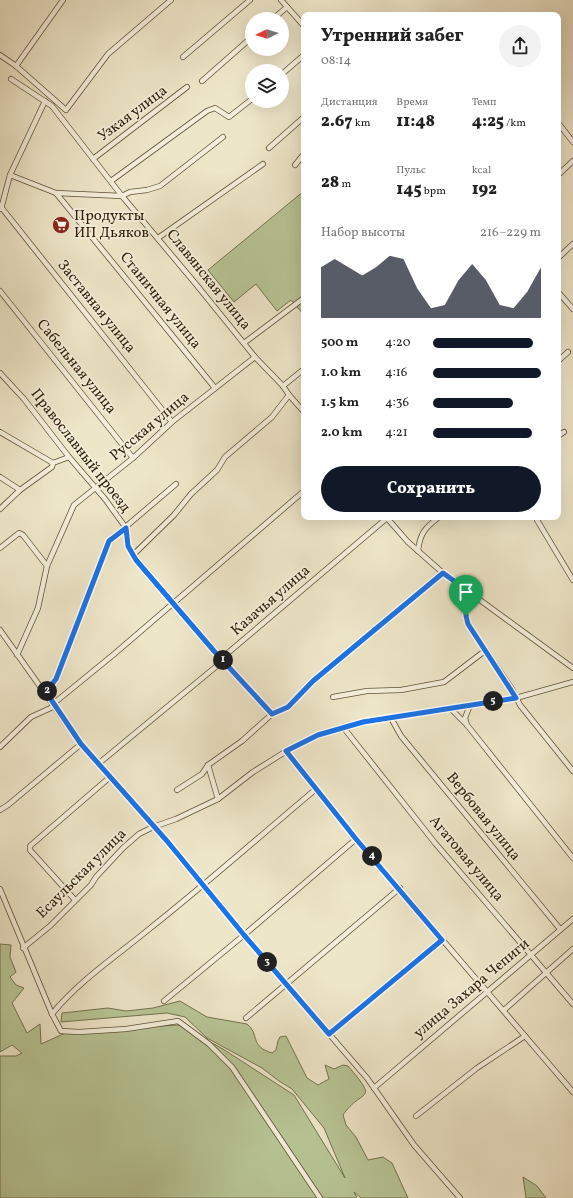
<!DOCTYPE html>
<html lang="ru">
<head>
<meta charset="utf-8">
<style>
  body { margin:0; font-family:Vollkorn,serif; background:#f2f2f2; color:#222; height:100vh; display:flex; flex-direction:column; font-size:15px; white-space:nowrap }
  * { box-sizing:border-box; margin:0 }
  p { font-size:13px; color:#767676 }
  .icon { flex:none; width:22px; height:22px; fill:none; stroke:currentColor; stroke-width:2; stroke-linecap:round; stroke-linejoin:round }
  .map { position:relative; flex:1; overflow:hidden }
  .side { position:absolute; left:301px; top:12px; width:260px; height:508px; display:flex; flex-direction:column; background:#fff; border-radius:8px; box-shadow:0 4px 16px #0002 }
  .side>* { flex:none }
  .needle { width:26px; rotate:265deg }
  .controls { position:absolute; left:245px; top:12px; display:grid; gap:8px }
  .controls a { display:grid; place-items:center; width:44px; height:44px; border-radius:50%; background:#fff; box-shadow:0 4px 16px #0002; font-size:20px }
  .pin { position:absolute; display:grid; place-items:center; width:34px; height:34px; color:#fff; margin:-41px -17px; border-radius:50% 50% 50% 0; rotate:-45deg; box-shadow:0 0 4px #0007 }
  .pin .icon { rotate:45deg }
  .km { position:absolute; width:20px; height:20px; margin:-10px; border-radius:50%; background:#222; color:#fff; font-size:11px; line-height:20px; text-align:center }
  .round { display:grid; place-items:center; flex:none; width:42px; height:42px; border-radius:21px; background:#f2f2f2 }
  .headline { display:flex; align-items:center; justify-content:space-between; height:68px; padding:0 20px }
  h1 { font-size:18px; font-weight:800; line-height:30px }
  .stats { display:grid; grid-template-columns:repeat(3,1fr); gap:6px; height:68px; padding:4px 20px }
  .stats div { display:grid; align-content:center }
  .stats b { font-size:17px; font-weight:800 }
  .stats small { font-size:11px; font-weight:400 }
  .stats p { font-size:11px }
  .chart { height:112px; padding:8px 20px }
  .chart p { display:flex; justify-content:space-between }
  .chart svg { width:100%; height:72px; margin-top:4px; fill:#111827; opacity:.7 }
  .button { display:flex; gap:8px; margin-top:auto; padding:8px 20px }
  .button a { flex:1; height:46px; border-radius:24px; background:#111827; color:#fff; font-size:16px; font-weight:800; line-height:46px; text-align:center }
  ul { padding:0 20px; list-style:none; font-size:13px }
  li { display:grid; grid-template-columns:64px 48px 1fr; align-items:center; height:30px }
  li i { height:10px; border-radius:5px; background:#111827 }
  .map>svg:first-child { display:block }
</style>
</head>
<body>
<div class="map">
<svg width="573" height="1198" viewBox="0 0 573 1198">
  <rect width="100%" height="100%" fill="#eee6c9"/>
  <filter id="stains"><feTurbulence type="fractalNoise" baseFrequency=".005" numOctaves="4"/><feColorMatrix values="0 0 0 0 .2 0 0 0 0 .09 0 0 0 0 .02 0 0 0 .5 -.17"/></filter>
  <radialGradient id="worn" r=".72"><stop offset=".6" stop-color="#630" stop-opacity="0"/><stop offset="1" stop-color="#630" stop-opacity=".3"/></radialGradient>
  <g fill="#b8c596" stroke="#74724e">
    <path d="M304,191v124l-13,-15 -14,11 -21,-27 -22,18 -26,-32z"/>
    <path d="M0,944l11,1 -1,12 6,15 -6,5 6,8 8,3 -12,15 15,30 13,-9 1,20 29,-13 109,-6 44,24 71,46 51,83 -21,-50 -32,-39 -13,-8 -17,-13 -55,-30 -22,-21 -18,-4 -106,9 1,-9 46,-5 18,3 27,-3 27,-7 27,16 40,7c13,10 2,22 25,29l4,-3 2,-9 2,-4 6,-1 21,42 11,7 11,-6 -4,-14 9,4 9,-4 5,1c32,38 14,21 -5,49l3,10 10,12 12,23 15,-3 9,6 16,35h-47l-7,-6 3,6h-357v-142h16l6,-3 -10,-8 -12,7z"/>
    <path d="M523,1177l14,9 9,12h-20z"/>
  </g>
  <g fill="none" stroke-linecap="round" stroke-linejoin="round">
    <defs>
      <g id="minor">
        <path d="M281,0l23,26"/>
        <path d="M273,19l14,-12"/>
        <path d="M0,55l16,11 50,44 42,-56 63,-54"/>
        <path d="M183,57l67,-57"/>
        <path d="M16,66l47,-66"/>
        <path d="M282,74l22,-19"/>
        <path d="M11,79l41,27 70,90 73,87 60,74 28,29 6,9 15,17"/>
        <path d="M202,81l50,-44"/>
        <path d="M559,124l14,18"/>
        <path d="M269,148l35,-31"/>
        <path d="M93,159l94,-72"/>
        <path d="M295,165l9,-11"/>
        <path d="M10,175l46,18 159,195"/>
        <path d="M558,175l15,-14"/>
        <path d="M111,181l96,-70 8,-3 14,9 23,-18"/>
        <path d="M56,193l66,3 8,-4 17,-2 13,-4 63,-49"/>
        <path d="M1,207l171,215"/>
        <path d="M1,209l9,-34 35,-74"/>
        <path d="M158,238l105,-74"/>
        <path d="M558,258l15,-14"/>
        <path d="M0,291l133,167"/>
        <path d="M558,292l15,17"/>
        <path d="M244,343l60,-45"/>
        <path d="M558,361l10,-9"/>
        <path d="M0,373l24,26 45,58 36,42 21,29 2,18 8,14 78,91 58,63"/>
        <path d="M283,386l21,-17"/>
        <path d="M0,432l53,31 16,-6"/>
        <path d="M558,436l6,-4"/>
        <path d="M0,477l20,13"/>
        <path d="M0,509l20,-19 32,-23 1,-4"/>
        <path d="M386,517l22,25 35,31 130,95"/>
        <path d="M537,520l36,60"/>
        <path d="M0,548l19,-15 4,2 24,31"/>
        <path d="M418,551c2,-18 7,-23 21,-34"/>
        <path d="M133,555l41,-40 17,-21 26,-24 8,-13 47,-40 17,-22"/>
        <path d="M467,591c-1,12 -3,21 1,33l44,65 8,16 53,66"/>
        <path d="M0,630l81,114 86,97 77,94 123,143 47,67 46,53"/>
        <path d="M17,655l21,-47 9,-42 27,-61 59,-47 39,-36 83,-65"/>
        <path d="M46,692l10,-13 53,-138 67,-57"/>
        <path d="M333,697l34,-6 34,-1 43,-8 42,-32"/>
        <path d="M53,704l60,-49 191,-164"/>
        <path d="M470,705l-5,13 2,7 106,133"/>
        <path d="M451,709l15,15"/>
        <path d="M391,718l10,18 159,193"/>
        <path d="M343,727l92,116 138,161"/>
        <path d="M0,747l31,-30 24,-11"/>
        <path d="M286,751l70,88 217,253"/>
        <path d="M98,764l126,-104 5,-8 158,-134"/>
        <path d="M208,765l10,34"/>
        <path d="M177,790l25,-16 6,-9 34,-24 30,-27 16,-7 25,-26 130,-108"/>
        <path d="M0,810l8,-5 73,-61"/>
        <path d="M0,889l52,125 9,17 18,1 47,-3 52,-8 31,23 23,23 88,131"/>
        <path d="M75,900l-45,-50v-4l80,-69"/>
        <path d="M23,948l27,-22 41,-41 5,-8 27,-29 16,-14 14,-7 23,-8 42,-20 35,-27 40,-25 25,-12 45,-13 153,-24 57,-16"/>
        <path d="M164,1001l80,-66 112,-96"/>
        <path d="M504,1010l69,-61"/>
        <path d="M52,1014c27,-33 63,-57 96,-84 57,-45 112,-94 168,-141"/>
        <path d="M246,1018l154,-130"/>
        <path d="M329,1034l113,-94"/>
        <path d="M374,1088l199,-169"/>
        <path d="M416,1116l61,-48 48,-32"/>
      </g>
    </defs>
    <use href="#minor" stroke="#605037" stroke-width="6"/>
    <use href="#minor" stroke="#f4efdc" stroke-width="4.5"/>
  </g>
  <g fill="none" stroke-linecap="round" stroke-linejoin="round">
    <defs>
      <path id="route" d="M126,528l2,18 8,14 78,91 58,63 16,-7 25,-26 130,-108 25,18c-2,12 -4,21 0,33l48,74 -153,24 -45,13 -32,16 70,88 86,101 -113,94 -85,-99 -77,-94 -86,-97 -35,-52 10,-13 53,-138z"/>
    </defs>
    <use href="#route" stroke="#fff" stroke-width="8"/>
    <use href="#route" stroke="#1a73e8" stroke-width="5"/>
  </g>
  <defs>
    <symbol id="supermarket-disc" viewBox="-11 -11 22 22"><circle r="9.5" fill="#8f2418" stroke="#f4efdc"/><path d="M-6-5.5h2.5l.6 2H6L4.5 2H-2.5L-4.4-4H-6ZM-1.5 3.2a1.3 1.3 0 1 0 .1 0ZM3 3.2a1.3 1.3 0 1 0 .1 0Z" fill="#fff"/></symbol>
  </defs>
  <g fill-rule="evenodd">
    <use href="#supermarket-disc" x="51" y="215" width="20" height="20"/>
  </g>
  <g text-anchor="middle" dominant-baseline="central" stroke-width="3.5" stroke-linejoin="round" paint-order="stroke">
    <g font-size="15" fill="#301e06" stroke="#f4efdc">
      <text transform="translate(133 114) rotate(-37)">Узкая улица</text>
      <text transform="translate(208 280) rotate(51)">Славянская улица</text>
      <text transform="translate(160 301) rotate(51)">Станичная улица</text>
      <text transform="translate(96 307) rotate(51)">Заставная улица</text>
      <text transform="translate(76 367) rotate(51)">Сабельная улица</text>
      <text transform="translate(150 427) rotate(-40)">Русская улица</text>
      <text transform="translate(80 451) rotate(52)">Православный проезд</text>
      <text transform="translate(271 601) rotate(-41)">Казачья улица</text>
      <text transform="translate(483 817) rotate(51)">Вербовая улица</text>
      <text transform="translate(466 859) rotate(50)">Агатовая улица</text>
      <text transform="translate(82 874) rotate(-45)">Есаульская улица</text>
      <text transform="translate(472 989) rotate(-40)">улица Захара Чепиги</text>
    </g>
    <g font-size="15" fill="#301e06" stroke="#f4efdc" text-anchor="start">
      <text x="74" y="216">Продукты<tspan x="74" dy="17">ИП Дьяков</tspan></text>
    </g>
  </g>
  <rect width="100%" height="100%" filter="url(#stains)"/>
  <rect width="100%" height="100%" fill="url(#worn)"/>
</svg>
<div class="controls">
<a><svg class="needle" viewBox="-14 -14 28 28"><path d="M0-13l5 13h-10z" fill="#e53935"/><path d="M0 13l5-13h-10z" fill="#767676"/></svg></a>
<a><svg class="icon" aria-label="layers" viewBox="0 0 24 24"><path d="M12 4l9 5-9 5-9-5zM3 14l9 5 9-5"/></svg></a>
</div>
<div class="pin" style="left:466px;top:616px;background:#1e9e55"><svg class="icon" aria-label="arrive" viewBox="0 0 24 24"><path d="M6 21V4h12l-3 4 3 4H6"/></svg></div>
<b class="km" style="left:223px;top:660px">1</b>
<b class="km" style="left:47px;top:691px">2</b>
<b class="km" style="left:267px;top:962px">3</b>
<b class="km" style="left:372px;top:856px">4</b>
<b class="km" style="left:493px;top:701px">5</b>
<section class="side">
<div class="headline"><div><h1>Утренний забег</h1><p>08:14</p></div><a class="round"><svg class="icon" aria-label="share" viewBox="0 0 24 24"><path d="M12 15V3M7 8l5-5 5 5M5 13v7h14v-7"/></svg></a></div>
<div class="stats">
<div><p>Дистанция</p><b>2.67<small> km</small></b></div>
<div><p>Время</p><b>11:48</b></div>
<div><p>Темп</p><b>4:25<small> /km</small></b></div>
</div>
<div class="stats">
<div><b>28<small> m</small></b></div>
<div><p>Пульс</p><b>145<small> bpm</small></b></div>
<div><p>kcal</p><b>192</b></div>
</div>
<div class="chart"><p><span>Набор высоты</span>216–229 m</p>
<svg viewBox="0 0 160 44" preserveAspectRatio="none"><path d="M0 44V13L10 8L20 13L30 18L40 13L50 6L60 8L70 26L80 38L90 36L100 21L110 11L120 21L130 36L140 38L150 28L160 13V44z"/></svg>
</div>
<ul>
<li><b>500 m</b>4:20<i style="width:93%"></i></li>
<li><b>1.0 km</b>4:16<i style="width:100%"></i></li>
<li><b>1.5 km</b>4:36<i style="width:74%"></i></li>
<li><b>2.0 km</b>4:21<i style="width:92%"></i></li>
</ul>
<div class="button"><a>Сохранить</a></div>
</section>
</div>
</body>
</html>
